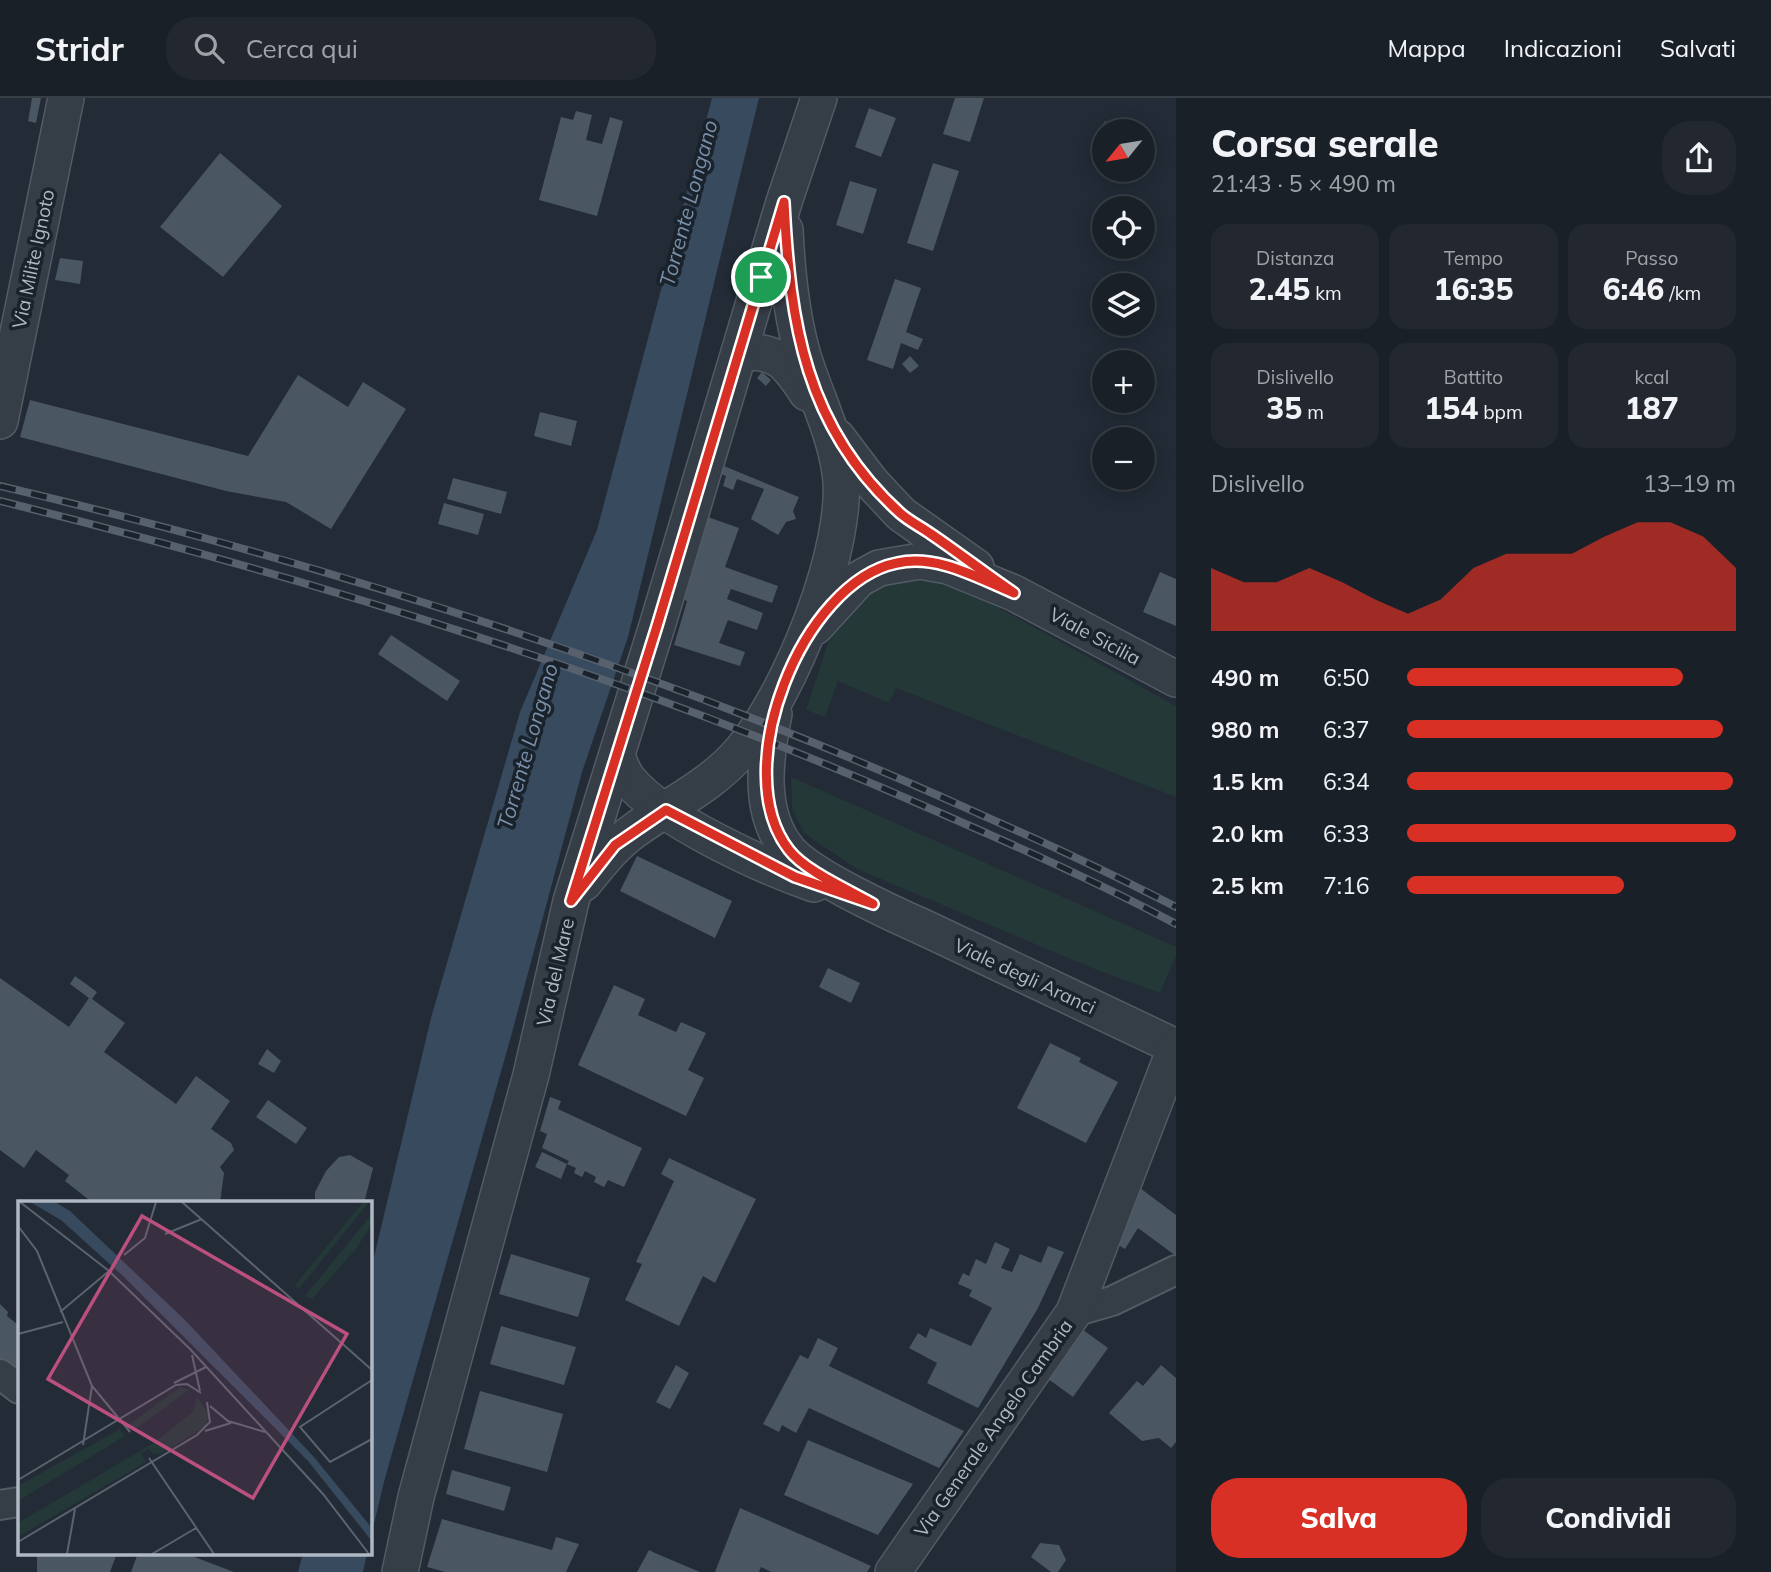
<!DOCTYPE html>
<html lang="it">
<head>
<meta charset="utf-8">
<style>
  body { margin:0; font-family:Mulish,sans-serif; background:#232830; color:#f1f3f6; height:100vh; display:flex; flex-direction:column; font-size:26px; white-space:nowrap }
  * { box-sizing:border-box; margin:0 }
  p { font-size:23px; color:#9fa3a8 }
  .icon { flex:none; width:38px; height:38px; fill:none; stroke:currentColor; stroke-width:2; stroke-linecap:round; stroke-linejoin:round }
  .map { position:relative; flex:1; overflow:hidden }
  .sheet { display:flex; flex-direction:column; background:#1a2028; width:595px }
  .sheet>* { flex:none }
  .needle { width:46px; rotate:240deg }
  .buttons { position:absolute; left:1092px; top:21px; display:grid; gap:14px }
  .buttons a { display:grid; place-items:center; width:63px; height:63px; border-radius:50%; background:#1a2028; box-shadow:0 4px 18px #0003,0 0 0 2px #383e45; font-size:35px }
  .pin { position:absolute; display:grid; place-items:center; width:60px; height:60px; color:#fff; margin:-30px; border:4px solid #fff; border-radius:50%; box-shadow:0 2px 7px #0007 }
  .round { display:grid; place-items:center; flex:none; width:74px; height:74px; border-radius:28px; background:#232830 }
  .summary { display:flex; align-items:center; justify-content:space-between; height:119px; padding:0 35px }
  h1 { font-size:38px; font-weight:800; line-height:52px }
  .figures { display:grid; grid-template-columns:repeat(3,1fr); gap:10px; height:119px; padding:7px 35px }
  .figures div { display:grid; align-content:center; border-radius:18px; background:#232830; text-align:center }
  .figures b { font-size:30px; font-weight:800 }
  .figures small { font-size:19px; font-weight:400 }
  .figures p { font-size:19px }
  .chart { height:196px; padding:14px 35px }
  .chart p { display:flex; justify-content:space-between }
  .chart svg { width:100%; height:126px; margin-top:7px; fill:#d93025; opacity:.7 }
  .primary-button { display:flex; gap:14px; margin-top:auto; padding:14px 35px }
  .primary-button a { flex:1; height:80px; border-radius:28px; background:#d93025; color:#fff; font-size:28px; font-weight:800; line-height:80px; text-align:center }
  .primary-button a+a { background:#232830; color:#f1f3f6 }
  ul { padding:0 35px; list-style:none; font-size:23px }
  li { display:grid; grid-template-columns:112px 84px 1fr; align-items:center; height:52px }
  li i { height:18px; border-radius:9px; background:#d93025 }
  header { display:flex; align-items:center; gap:42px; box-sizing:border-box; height:98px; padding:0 35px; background:#1a2028; border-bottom:2px solid #383e45 }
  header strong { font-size:33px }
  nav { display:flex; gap:38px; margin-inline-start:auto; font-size:24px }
  .search { width:490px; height:63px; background:#232830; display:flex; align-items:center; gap:18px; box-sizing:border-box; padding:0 24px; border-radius:28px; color:#9fa3a8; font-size:26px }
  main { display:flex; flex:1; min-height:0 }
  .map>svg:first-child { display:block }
</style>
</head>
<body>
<header>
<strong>Stridr</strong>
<div class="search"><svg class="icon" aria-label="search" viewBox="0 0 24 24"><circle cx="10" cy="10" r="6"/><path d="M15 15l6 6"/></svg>Cerca qui</div>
<nav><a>Mappa</a><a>Indicazioni</a><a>Salvati</a></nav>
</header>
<main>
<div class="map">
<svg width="1176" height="1474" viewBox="0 0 1176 1474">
  <rect width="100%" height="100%" fill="#222b36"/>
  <g fill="#243838">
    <path d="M903,477l46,5 227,126v91l-280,-109 -7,15 -51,-22 -13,36 -19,-7 27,-82 19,-27z"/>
    <path d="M791,679l385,170v9l-16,37 -63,-23 -240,-101 -53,-36 -12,-24z"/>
  </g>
  <g fill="#384a5e">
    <path d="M712,0h47l-131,539 -46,135 -72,268 -125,438 -16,67v-267l62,-260 89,-306 77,-182z"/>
    <path d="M303,1455h64l-4,19h-65z"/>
  </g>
  <g fill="#4a5662">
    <path d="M32,0h9l-5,25 -8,-2z"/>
    <path d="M955,0h29l-14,44 -27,-8z"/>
    <path d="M869,10l27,10 -15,39 -26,-10z"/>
    <path d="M576,13l16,4 -6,25 16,4 8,-27 13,4 -26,95 -58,-16 22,-83 12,3z"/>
    <path d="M1105,23l10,6 -3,4h-8v14l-10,-7z"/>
    <path d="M220,55l62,53 -59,71 -63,-50z"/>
    <path d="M933,65l26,8 -26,80 -26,-8z"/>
    <path d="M850,83l27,8 -14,45 -27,-9z"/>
    <path d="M60,160l23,3 -3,23 -25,-4z"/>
    <path d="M895,181l26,9 -15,44 17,7 -5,11 -17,-7 -8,26 -26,-9z"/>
    <path d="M910,258l9,10 -9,7 -8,-9z"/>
    <path d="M762,274l9,8 -5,6 -9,-8z"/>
    <path d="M298,277l50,32 15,-25 43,27 -75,120 -45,-27 -60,-11 -206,-54 10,-37 218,56z"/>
    <path d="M540,314l37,9 -6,25 -37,-10z"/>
    <path d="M719,366l80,33 -6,14 3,8 -10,3 -8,13 -27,-16 13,-30 -27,-10 -4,11 -10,-4 3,-10 -10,-4z"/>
    <path d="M453,380l54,14 -6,22 -54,-15z"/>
    <path d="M444,405l40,11 -6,21 -40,-11z"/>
    <path d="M705,418l34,12 -14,39 53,19 -6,17 -41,-14 -4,10 36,14 -6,17 -29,-10 -9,23 26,9 -5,14 -66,-21 13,-44 -8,-3 20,-48 -5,-1z"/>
    <path d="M1160,474l16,7v47l-33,-14z"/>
    <path d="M391,537l69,46 -13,20 -69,-47z"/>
    <path d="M637,758l95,45 -17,37 -95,-47z"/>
    <path d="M828,870l32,15 -9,20 -32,-16z"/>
    <path d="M75,878l22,16 -5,7 33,24 -21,29 72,52 20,-28 34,25 -19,28 20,14 3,7 -14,17 4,6 -4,30h-127l-28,-22 4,-6 -33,-25 -12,18 -24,-18v-172l69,49 20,-29 -19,-14z"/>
    <path d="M614,887l31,14 -7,16 38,17 5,-10 25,11 -18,37 16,8 -18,38 -108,-51z"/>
    <path d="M1050,945l31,15 -2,4 39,20 -32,61 -69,-35z"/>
    <path d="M267,951l14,12 -7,12 -16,-9z"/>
    <path d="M550,999l11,4 -3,8 84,39 -18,39 -16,-7 -4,7 -10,-5 2,-5 -11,-6 -3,6 -8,-4 2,-5 -9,-4 -6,15 -26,-12 7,-15 25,12 2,-3 -27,-13 5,-14 -7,-3z"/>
    <path d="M268,1002l39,28 -11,16 -40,-27z"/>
    <path d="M350,1057l23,13 -9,35h-49v-11l11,-21 13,-14z"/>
    <path d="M669,1060l87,41 -41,84 -12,-7 -24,50 -54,-26 17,-36 -6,-2 38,-81 -13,-7z"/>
    <path d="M1140,1090l36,27v41l-38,-28 -13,21 -12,-7z"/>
    <path d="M995,1144l15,7 -9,19 11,4 8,-18 21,9 7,-17 16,6 -26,56 -60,100 -51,-25 10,-20 -28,-15 9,-15 8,5 4,-10 41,18 21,-38 -23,-12 3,-6 -14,-6 5,-11 6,3 7,-17 10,5z"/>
    <path d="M511,1156l79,24 -12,39 -79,-23z"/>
    <path d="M0,1206l8,8 -1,4 10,8 2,-3v56l-19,-10z"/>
    <path d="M501,1228l75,21 -12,38 -74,-21z"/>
    <path d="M1079,1229l29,21 -35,49 -29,-21z"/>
    <path d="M818,1240l20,10 -9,18 135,65 -25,37 -130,-60 -13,25 -14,-8 -3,7 -16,-8 37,-69 8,4z"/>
    <path d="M676,1267l13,8 -19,36 -14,-7z"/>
    <path d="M1161,1267l15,13v64l-5,6 -12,-10 -17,3 -33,-28 28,-32 6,5z"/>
    <path d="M480,1293l83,23 -16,58 -83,-23z"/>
    <path d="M808,1342l105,44 -35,51 -94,-40z"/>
    <path d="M452,1372l59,17 -7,24 -58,-17z"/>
    <path d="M740,1410l87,38 44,20 -4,6h-96l-10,-5 -2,5h-44z"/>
    <path d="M442,1421l110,31 4,-13 23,7 -13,28h-121l-18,-5z"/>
    <path d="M1040,1445l19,2 7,15 -8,12h-7l-20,-15z"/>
    <path d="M649,1452l6,3 45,19h-63z"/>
    <path d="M37,1455h80l-7,19h-73z"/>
    <path d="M138,1455h46l50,19h-103z"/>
  </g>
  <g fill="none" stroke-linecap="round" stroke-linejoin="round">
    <defs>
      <g id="minor">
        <path d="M1074,1214l38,-11 64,-31"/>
        <path d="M0,1276l19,15"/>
        <path d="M0,1407l19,-3"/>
      </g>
      <g id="tertiary">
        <path d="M739,255c38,-5 49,11 68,40"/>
        <path d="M0,323l66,-323"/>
        <path d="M837,339l35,46 29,31 75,53"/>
        <path d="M815,529l44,-48 20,-11 41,-7 28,5 66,27 162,86"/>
        <path d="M774,616c-9,44 -17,99 15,137 23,26 104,63 138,78 83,40 166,78 249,118"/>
        <path d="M617,658c3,8 6,17 12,24 32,40 136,87 185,104"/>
        <path d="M584,785c16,-20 31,-39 51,-53 37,-27 76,-44 106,-79 48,-55 110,-207 99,-279 -6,-41 -25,-77 -37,-116 -12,-42 -16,-83 -18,-126"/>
        <path d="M400,1474l16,-75 115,-422 40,-174 86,-275 127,-424 35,-104"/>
        <path d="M893,1474l181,-260 102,-266"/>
      </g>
    </defs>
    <use href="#minor" stroke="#525b64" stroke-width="32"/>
    <use href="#tertiary" stroke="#525b64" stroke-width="38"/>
    <use href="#minor" stroke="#353d47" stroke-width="28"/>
    <use href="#tertiary" stroke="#353d47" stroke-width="35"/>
    <defs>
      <g id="rail">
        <path d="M0,388c321,76 635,176 937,309 81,36 161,71 239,112"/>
        <path d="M0,403c318,79 631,176 931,308 83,36 165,72 245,115"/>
      </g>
    </defs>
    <use href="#rail" stroke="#57616d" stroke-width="8"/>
    <use href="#rail" stroke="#1a222b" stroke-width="5" stroke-dasharray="16" stroke-linecap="butt"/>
  </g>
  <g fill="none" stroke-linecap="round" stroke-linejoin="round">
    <defs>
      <path id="route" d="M784,104c6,121 21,225 116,311 9,8 21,14 31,21 28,19 55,40 83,59 -36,-15 -77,-39 -117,-30 -95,19 -170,208 -108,287 16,21 60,40 84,54l-78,-27 -129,-67 -51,35 -44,56 86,-275z"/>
    </defs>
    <use href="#route" stroke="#fff" stroke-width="14"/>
    <use href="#route" stroke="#d93025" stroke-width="9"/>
  </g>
  <g text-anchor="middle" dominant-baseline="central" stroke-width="7" stroke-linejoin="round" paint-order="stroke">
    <g font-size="19" fill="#afb8c3" stroke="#1a222b">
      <text transform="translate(33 161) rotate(-78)">Via Milite Ignoto</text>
      <text transform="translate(1095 538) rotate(28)">Viale Sicilia</text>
      <text transform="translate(555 874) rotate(-77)">Via del Mare</text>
      <text transform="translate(1025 878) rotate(25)">Viale degli Aranci</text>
      <text transform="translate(993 1330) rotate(-55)">Via Generale Angelo Cambria</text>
    </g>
    <g font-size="21" font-style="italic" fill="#7990aa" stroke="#1a222b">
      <text transform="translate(688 105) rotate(-75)">Torrente Longano</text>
      <text transform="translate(527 648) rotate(-74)">Torrente Longano</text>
    </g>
  </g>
  <g transform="translate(18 1103)">
    <rect width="354" height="354" fill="#222b36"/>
    <path d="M345,1h6l-71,88 -3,-5zM353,14v11l-15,23 -44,50 -7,-3zM162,186l9,3 -55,40 -4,-6zM179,196l13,19 -6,11 -42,26 -9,1 -4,-5 -8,4 5,9 -128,75v-14l137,-81 38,-30zM102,228l5,7 -107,65v-15z" fill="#243838"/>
    <path d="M12,1h25l15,9 115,109 129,137 57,70v13l-63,-79 -184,-184 -63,-57z" fill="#384a5e"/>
    <path fill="none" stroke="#5a636e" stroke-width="2" d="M2,1l89,69 81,78 133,145 46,60M164,1l190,168M0,25l19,25 55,135 38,46M147,33l37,-15M106,54l21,-17 11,-36M42,111l49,-41M0,133l45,-12M174,154l8,36M354,179l-72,47 30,35 42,-23M156,182l32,-16M192,205l18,15 37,11M187,230l26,-8M65,244l9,-59M131,257l65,96M0,279l158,-95 11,-1 14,9M0,341l179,-107 13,-13 -3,-20M49,353l8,-45M134,353l44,-26"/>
    <path fill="#bb507f" fill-opacity="0.15" stroke="#bb507f" stroke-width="3.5" d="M124,15l205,118 -94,164 -205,-119z"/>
    <rect width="354" height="354" fill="none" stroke="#afb8c3" stroke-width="3.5"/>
  </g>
</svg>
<div class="buttons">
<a><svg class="needle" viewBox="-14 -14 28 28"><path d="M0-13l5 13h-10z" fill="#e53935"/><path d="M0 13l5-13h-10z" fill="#9fa3a8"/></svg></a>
<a><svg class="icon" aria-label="locate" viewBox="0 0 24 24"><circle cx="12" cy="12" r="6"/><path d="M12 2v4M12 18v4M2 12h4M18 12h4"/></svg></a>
<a><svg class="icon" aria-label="layers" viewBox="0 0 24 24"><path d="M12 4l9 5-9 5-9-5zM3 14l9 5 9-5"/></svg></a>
<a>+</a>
<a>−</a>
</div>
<div class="pin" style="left:761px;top:179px;background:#1e9e55"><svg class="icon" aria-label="arrive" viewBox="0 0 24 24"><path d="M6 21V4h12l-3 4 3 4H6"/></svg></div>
</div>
<section class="sheet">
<div class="summary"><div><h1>Corsa serale</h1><p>21:43 · 5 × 490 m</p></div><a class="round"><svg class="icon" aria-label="share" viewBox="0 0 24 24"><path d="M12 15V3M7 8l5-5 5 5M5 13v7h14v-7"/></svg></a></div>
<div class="figures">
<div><p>Distanza</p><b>2.45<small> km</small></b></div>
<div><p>Tempo</p><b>16:35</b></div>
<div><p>Passo</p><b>6:46<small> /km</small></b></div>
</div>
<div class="figures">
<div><p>Dislivello</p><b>35<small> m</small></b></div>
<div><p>Battito</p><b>154<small> bpm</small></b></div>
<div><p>kcal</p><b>187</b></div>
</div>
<div class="chart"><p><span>Dislivello</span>13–19 m</p>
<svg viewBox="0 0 160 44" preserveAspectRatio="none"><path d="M0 44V22L10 27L20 27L30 22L40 27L50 33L60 38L70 33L80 22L90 17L100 17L110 17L120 11L130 6L140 6L150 11L160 22V44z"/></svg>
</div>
<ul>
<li><b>490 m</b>6:50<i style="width:84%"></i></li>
<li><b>980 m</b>6:37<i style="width:96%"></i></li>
<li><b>1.5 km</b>6:34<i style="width:99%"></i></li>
<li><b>2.0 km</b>6:33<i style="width:100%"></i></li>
<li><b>2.5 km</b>7:16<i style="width:66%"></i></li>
</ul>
<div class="primary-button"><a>Salva</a><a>Condividi</a></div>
</section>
</main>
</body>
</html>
